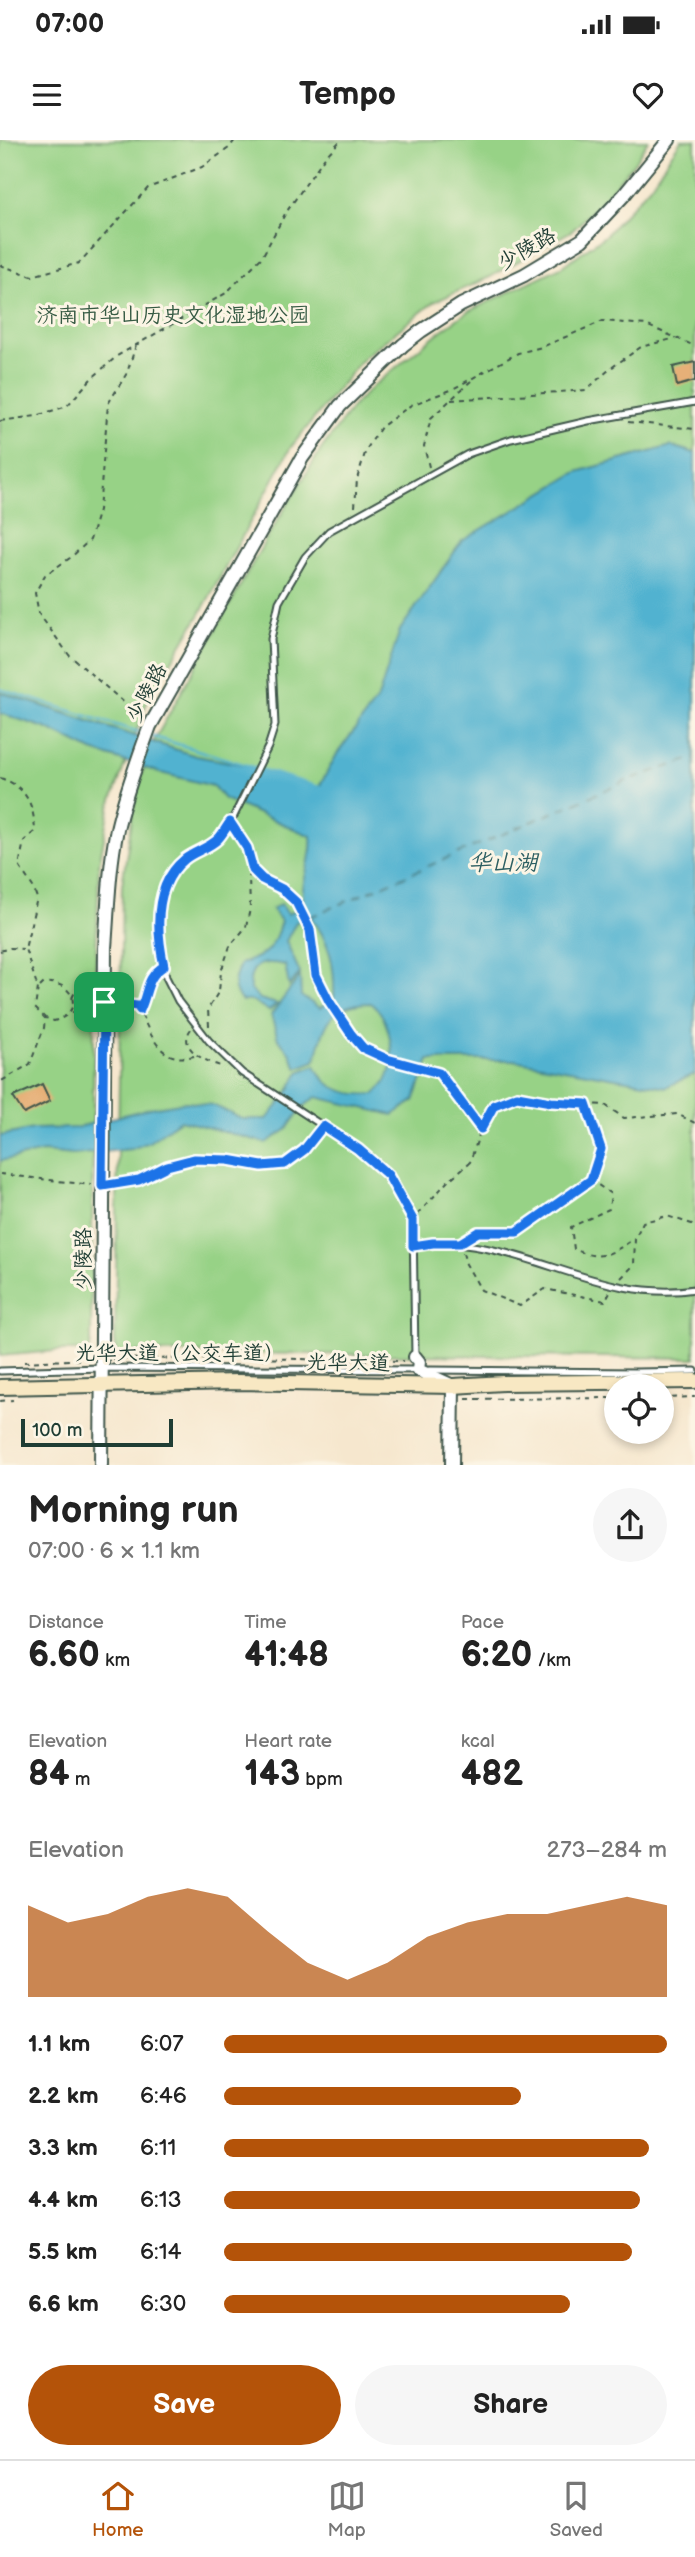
<!DOCTYPE html>
<html lang="en">
<head>
<meta charset="utf-8">
<style>
  body { margin:0; font-family:"Balsamiq Sans","LXGW WenKai TC",sans-serif; background:#f6f6f6; color:#222; height:100vh; display:flex; flex-direction:column; font-size:26px; white-space:nowrap }
  * { box-sizing:border-box; margin:0 }
  p { font-size:23px; color:#767676 }
  .icon { flex:none; width:38px; height:38px; fill:none; stroke:currentColor; stroke-width:2; stroke-linecap:round; stroke-linejoin:round }
  .map { position:relative; height:1325px; overflow:hidden }
  .details { display:flex; flex-direction:column; background:#fff; flex:1 }
  .details>* { flex:none }
  .fabs { position:absolute; left:604px; top:1234px; display:grid; gap:14px }
  .fabs a { display:grid; place-items:center; width:70px; height:70px; border-radius:50%; background:#fff; box-shadow:0 4px 10px #0003; font-size:35px }
  .scale { position:absolute; left:21px; bottom:18px; width:152px; box-sizing:border-box; padding-left:7px; border:4px solid #1f3d34; border-top:0; font-size:19px; line-height:24px; white-space:nowrap; color:#1f3d34; -webkit-text-stroke:5px #fcf5e5; paint-order:stroke }
  .pin { position:absolute; display:grid; place-items:center; width:60px; height:60px; color:#fff; margin:-30px; border-radius:14px; box-shadow:0 4px 10px #0006 }
  .round { display:grid; place-items:center; flex:none; width:74px; height:74px; border-radius:37px; background:#f6f6f6 }
  .headline { display:flex; align-items:center; justify-content:space-between; height:119px; padding:0 28px }
  h1 { font-size:38px; font-weight:600; line-height:52px }
  .figures { display:grid; grid-template-columns:repeat(3,1fr); gap:10px; height:119px; padding:7px 28px }
  .figures div { display:grid; align-content:center }
  .figures b { font-size:35px; font-weight:600 }
  .figures small { font-size:19px; font-weight:400 }
  .figures p { font-size:19px }
  .chart { height:196px; padding:14px 28px }
  .chart p { display:flex; justify-content:space-between }
  .chart svg { width:100%; height:126px; margin-top:7px; fill:#b45309; opacity:.7 }
  .button { display:flex; gap:14px; margin-top:auto; padding:14px 28px }
  .button a { flex:1; height:80px; border-radius:42px; background:#b45309; color:#fff; font-size:28px; font-weight:600; line-height:80px; text-align:center }
  .button a+a { background:#f6f6f6; color:#222 }
  ul { padding:0 28px; list-style:none; font-size:23px }
  li { display:grid; grid-template-columns:112px 84px 1fr; align-items:center; height:52px }
  li i { height:18px; border-radius:9px; background:#b45309 }
  .status { display:flex; justify-content:space-between; align-items:center; height:49px; padding:0 35px; background:#fff; direction:ltr }
  .status svg { height:19px; fill:currentColor }
  header { display:flex; justify-content:space-between; align-items:center; height:91px; padding:0 28px; background:#fff; font-size:32px; font-weight:600 }
  .menu { display:flex; justify-content:space-around; align-items:center; height:98px; border-top:2px solid #e0e0e0; background:#fff; font-size:19px; color:#767676 }
  .menu a { display:grid; justify-items:center; gap:4px }
  .menu .on { color:#b45309 }
  .map>svg:first-child { display:block }
</style>
</head>
<body>
<div class="status"><b>07:00</b><svg viewBox="0 0 49 12"><path d="M0 12V9h3v3zM5 12V6h3v6zM10 12V3h3v9zM15 12V0h3v12zM26 1h20v11H26zM47 4h2v5h-2z"/></svg></div>
<header><svg class="icon" aria-label="menu" viewBox="0 0 24 24"><path d="M4 6h16M4 12h16M4 18h16"/></svg>Tempo<svg class="icon" aria-label="heart" viewBox="0 0 24 24"><path d="M12 20l-8-8c-3-5 5-10 8-4 3-6 11-1 8 4z"/></svg></header>
<div class="map">
<svg width="695" height="1325" viewBox="0 0 695 1325">
  <rect width="100%" height="100%" fill="#fcf5e5"/>
  <filter id="ink" filterUnits="userSpaceOnUse"><feTurbulence type="fractalNoise" baseFrequency=".0143" numOctaves="2"/><feDisplacementMap in="SourceGraphic" scale="14" xChannelSelector="R" yChannelSelector="G"/><feConvolveMatrix kernelMatrix="1 2 1 2 8 2 1 2 1" color-interpolation-filters="sRGB"/></filter>
  <filter id="wash" filterUnits="userSpaceOnUse"><feTurbulence type="fractalNoise" baseFrequency=".00686" numOctaves="4" result="noise"/><feDisplacementMap in="SourceGraphic" scale="28" xChannelSelector="R" yChannelSelector="G"/><feGaussianBlur stdDeviation="1.57" result="paint"/><feColorMatrix in="noise" values="0 0 0 0 0 0 0 0 0 0 0 0 0 0 0 0 0 1.4 0 .05"/><feComposite in="paint" operator="in"/></filter>
  <g filter="url(#wash)">
    <rect width="100%" height="100%" fill="#f6e7ce"/>
    <g fill="#97d286" stroke="#5b885d" stroke-width="2">
      <path d="M0,0h648l-14,23 -32,38 -29,29 -83,47 -56,25 -70,55 -73,90 -91,167 -53,88 -36,101 -12,61 -5,149 -3,330 -2,8h-33l-56,5z"/>
      <path d="M681,0h14v1218l-578,-6 -2,-10 7,-457 13,-85 13,-48 117,-211 57,-93 32,-43 17,-17 68,-56 28,-20 94,-45 45,-32 44,-49z"/>
    </g>
    <path fill="#51b2d0" stroke="#387882" stroke-width="2" d="M671,306l24,7v621l-29,13 -153,-27h-84l-15,41 -21,14 -77,-18 -14,11 -16,22 -20,13 -86,-23 -31,22 -17,7 -59,6 -30,-3 -43,9v-25l33,-7 42,-1 75,-20 36,-6 27,3 29,14h25l20,-25 12,-22 16,-7c10,25 35,31 60,29 3,-4 8,-8 11,-13 12,-22 4,-64 -15,-78 -44,1 -46,23 -56,58l-18,7 -7,-15 -12,-14 -7,-24 29,-39 1,20 19,12 14,-10c1,-31 -3,-57 -24,-81l-14,5 -10,19 14,32 -11,13 -4,-21c-22,-5 -37,-2 -35,24l10,10 17,5 -8,7 -16,-10h-11c-12,-12 -8,-23 -2,-37 29,-10 33,-15 41,-43l-9,-12 9,-5 7,10 16,-8c-6,-23 10,-45 7,-70l-87,-37 -11,-13 -52,-13 -69,-22 -44,-22 -48,-16v-21l196,64 50,9 73,22 18,-33 41,-56 22,-68 62,-89 115,-69z"/>
    <g fill="none" stroke-linecap="round" stroke-linejoin="round">
      <g stroke="#51b2d0" stroke-width="2.5">
        <path d="M0,549l142,44"/>
        <path d="M151,596l168,51"/>
      </g>
      <path stroke="#2e6063" stroke-width="2" stroke-dasharray="9 7" stroke-linecap="butt" d="M310,777l321,-138 64,-21"/>
    </g>
    <g id="blocks">
      <g fill="#e6b078">
        <path d="M695,222v19l-18,5 -4,-19z"/>
        <path d="M42,944l8,17 -26,13 -11,-17z"/>
      </g>
    </g>
  </g>
  <g filter="url(#ink)">
    <use href="#blocks" fill-opacity="0" stroke="#3f564b" stroke-width="2"/>
    <g fill="none" stroke-linecap="round" stroke-linejoin="round">
      <defs>
        <g id="service">
          <path d="M413,1106c101,-16 181,59 282,43"/>
          <path d="M415,1217l-2,-137 -25,-45 -30,-26 -116,-76 -33,-32 -31,-40 -12,-24 -8,-40 1,-33 8,-22 17,-23 33,-18 14,-19 37,-75 7,-22 -4,-86 8,-37 26,-45 24,-26 139,-77 43,-15 77,-18 107,-19"/>
          <path d="M429,1230l208,2 58,-1"/>
          <path d="M0,1231l102,-3 317,2"/>
        </g>
        <g id="tertiary">
          <path d="M415,1217l4,5 -1,8 35,16 -1,79"/>
          <path d="M101,1325l4,-517c3,-40 4,-80 12,-119 8,-35 21,-70 33,-103l152,-268 38,-52 63,-61 18,-14 40,-26 63,-30 58,-35 42,-45 45,-55"/>
        </g>
        <path id="secondary" d="M0,1247l238,-5 215,4 50,-3 192,-2"/>
      </defs>
      <use href="#service" stroke="#3f564b" stroke-width="9"/>
      <use href="#tertiary" stroke="#3f564b" stroke-width="16"/>
      <use href="#secondary" stroke="#3f564b" stroke-width="18"/>
      <g stroke="#3f564b" stroke-width="2" stroke-dasharray="5 5" stroke-linecap="butt">
        <path d="M0,125l32,11 47,-13 69,-75 54,-21 27,-19 6,-8"/>
        <path d="M136,205l-9,28 -19,31 -9,106 -9,30 -20,18 -25,17 -10,18 4,21 30,41 73,63"/>
        <path d="M451,260l135,-10 25,-22 30,-21 35,-9"/>
        <path d="M0,281l36,-5 31,-10 24,-27 26,-23 109,-63 36,-36 23,-43 39,-56 17,-18"/>
        <path d="M628,282l67,7"/>
        <path d="M429,327l-5,-21 7,-28 41,-38"/>
        <path d="M355,367l2,-28 9,-29 15,-23 30,-22 40,-15 67,-37 24,-6 61,-26 43,4 49,21"/>
        <path d="M0,638c26,8 34,27 35,53l-11,10 -5,25 14,21 4,11 -12,51 13,39 -3,20 10,10 -1,10 -14,36 -30,18"/>
        <path d="M235,688l13,20 5,22 9,9 20,10 14,13 14,28 6,45 13,26 22,33 12,14 24,11 52,14 42,56"/>
        <path d="M0,811l10,-3 13,1"/>
        <path d="M40,847l4,-4c31,-3 41,30 10,38l-8,-3"/>
        <path d="M72,858l5,-10 9,1c7,11 5,18 -2,28l-9,-1 -3,-6"/>
        <path d="M117,863l20,3c15,28 21,61 61,49"/>
        <path d="M140,869c6,-12 6,-29 16,-38"/>
        <path d="M209,886l-1,-17 11,-18 2,-19 9,-26 16,-19 4,-18 -1,-32 3,-6"/>
        <path d="M191,889c-15,20 17,34 33,38"/>
        <path d="M586,964l15,45 -10,30"/>
        <path d="M0,1034l91,11"/>
        <path d="M114,1044c9,-1 19,-2 27,-5 17,-7 31,-16 50,-19 59,-10 79,33 127,-27"/>
        <path d="M418,1074l30,-33 22,-19 11,-33 13,-24 23,-9 34,6 54,3 19,13 53,-4 18,9"/>
        <path d="M468,1098l10,-6h39l74,-52 20,14 -2,15 -38,18 3,22c27,13 37,5 61,-11"/>
        <path d="M463,1113l3,11 15,26 39,16 25,-17 60,12 6,-11"/>
        <path d="M621,1138l13,-13 1,-27 8,-16 24,-6 28,9"/>
        <path d="M112,1219l136,-1 155,3"/>
        <path d="M24,1222l65,-3"/>
        <path d="M662,1258l33,-1"/>
        <path d="M466,1259l150,-1"/>
        <path d="M0,1261l13,-1"/>
      </g>
      <use href="#service" stroke="#fff" stroke-width="5"/>
      <use href="#tertiary" stroke="#fff" stroke-width="12"/>
      <use href="#secondary" stroke="#f8e8c3" stroke-width="14"/>
    </g>
  </g>
  <g fill="none" stroke-linecap="round" stroke-linejoin="round" filter="url(#ink)">
    <defs>
      <path id="route" d="M230,682l17,26 6,22 9,9 20,10 14,13 14,28 6,45 13,26 22,33 12,14 24,11 52,14 42,56 13,-24 23,-9 34,6 35,2 15,45 -10,31 -74,52h-39l-18,11h-27l-20,3v-26l-25,-45 -30,-26 -35,-23 -19,24 -19,14 -23,2 -34,-6 -34,-1 -27,7 -28,14 -37,6 2,-184 33,4 3,4c9,-19 5,-32 24,-44 -8,-36 -11,-81 21,-107 10,-8 24,-11 33,-20 5,-5 8,-12 12,-17z"/>
    </defs>
    <use href="#route" stroke="#fff" stroke-width="14"/>
    <use href="#route" stroke="#1a73e8" stroke-width="9"/>
  </g>
  <g text-anchor="middle" dominant-baseline="central" stroke-width="6" stroke-linejoin="round" paint-order="stroke">
    <g font-size="21" fill="#1f3d34" stroke="#fcf5e5">
      <text transform="translate(527 109) rotate(-30)">少陵路</text>
      <text transform="translate(147 553) rotate(-63)">少陵路</text>
      <text transform="translate(83 1119) rotate(-90)">少陵路</text>
      <text x="180" y="1213">光华大道（公交车道）</text>
      <text transform="translate(348 1223) rotate(1)">光华大道</text>
    </g>
    <g font-size="21" fill="#375b44" stroke="#fcf5e5">
      <text x="173" y="175">济南市华山历史文化湿地公园</text>
    </g>
    <g font-size="23" font-style="italic" fill="#2e6063" stroke="#fcf5e5">
      <text x="503" y="723">华山湖</text>
    </g>
  </g>
</svg>
<div class="fabs">
<a><svg class="icon" aria-label="locate" viewBox="0 0 24 24"><circle cx="12" cy="12" r="6"/><path d="M12 2v4M12 18v4M2 12h4M18 12h4"/></svg></a>
</div>
<div class="scale">100 m</div>
<div class="pin" style="left:104px;top:862px;background:#1e9e55"><svg class="icon" aria-label="arrive" viewBox="0 0 24 24"><path d="M6 21V4h12l-3 4 3 4H6"/></svg></div>
</div>
<section class="details">
<div class="headline"><div><h1>Morning run</h1><p>07:00 · 6 × 1.1 km</p></div><a class="round"><svg class="icon" aria-label="share" viewBox="0 0 24 24"><path d="M12 15V3M7 8l5-5 5 5M5 13v7h14v-7"/></svg></a></div>
<div class="figures">
<div><p>Distance</p><b>6.60<small> km</small></b></div>
<div><p>Time</p><b>41:48</b></div>
<div><p>Pace</p><b>6:20<small> /km</small></b></div>
</div>
<div class="figures">
<div><p>Elevation</p><b>84<small> m</small></b></div>
<div><p>Heart rate</p><b>143<small> bpm</small></b></div>
<div><p>kcal</p><b>482</b></div>
</div>
<div class="chart"><p><span>Elevation</span>273–284 m</p>
<svg viewBox="0 0 160 44" preserveAspectRatio="none"><path d="M0 44V12L10 18L20 15L30 9L40 6L50 9L60 21L70 32L80 38L90 32L100 23L110 18L120 15L130 15L140 12L150 9L160 12V44z"/></svg>
</div>
<ul>
<li><b>1.1 km</b>6:07<i style="width:100%"></i></li>
<li><b>2.2 km</b>6:46<i style="width:67%"></i></li>
<li><b>3.3 km</b>6:11<i style="width:96%"></i></li>
<li><b>4.4 km</b>6:13<i style="width:94%"></i></li>
<li><b>5.5 km</b>6:14<i style="width:92%"></i></li>
<li><b>6.6 km</b>6:30<i style="width:78%"></i></li>
</ul>
<div class="button"><a>Save</a><a>Share</a></div>
</section>
<nav class="menu">
<a class="on"><svg class="icon" aria-label="home" viewBox="0 0 24 24"><path d="M3 11l9-7 9 7M6 9v11h12V9"/></svg>Home</a>
<a><svg class="icon" aria-label="map" viewBox="0 0 24 24"><path d="M3 6l6-2 6 2 6-2v14l-6 2-6-2-6 2zM9 4v14M15 6v14"/></svg>Map</a>
<a><svg class="icon" aria-label="saved" viewBox="0 0 24 24"><path d="M7 4h10v16l-5-4-5 4z"/></svg>Saved</a>
</nav>
</body>
</html>
